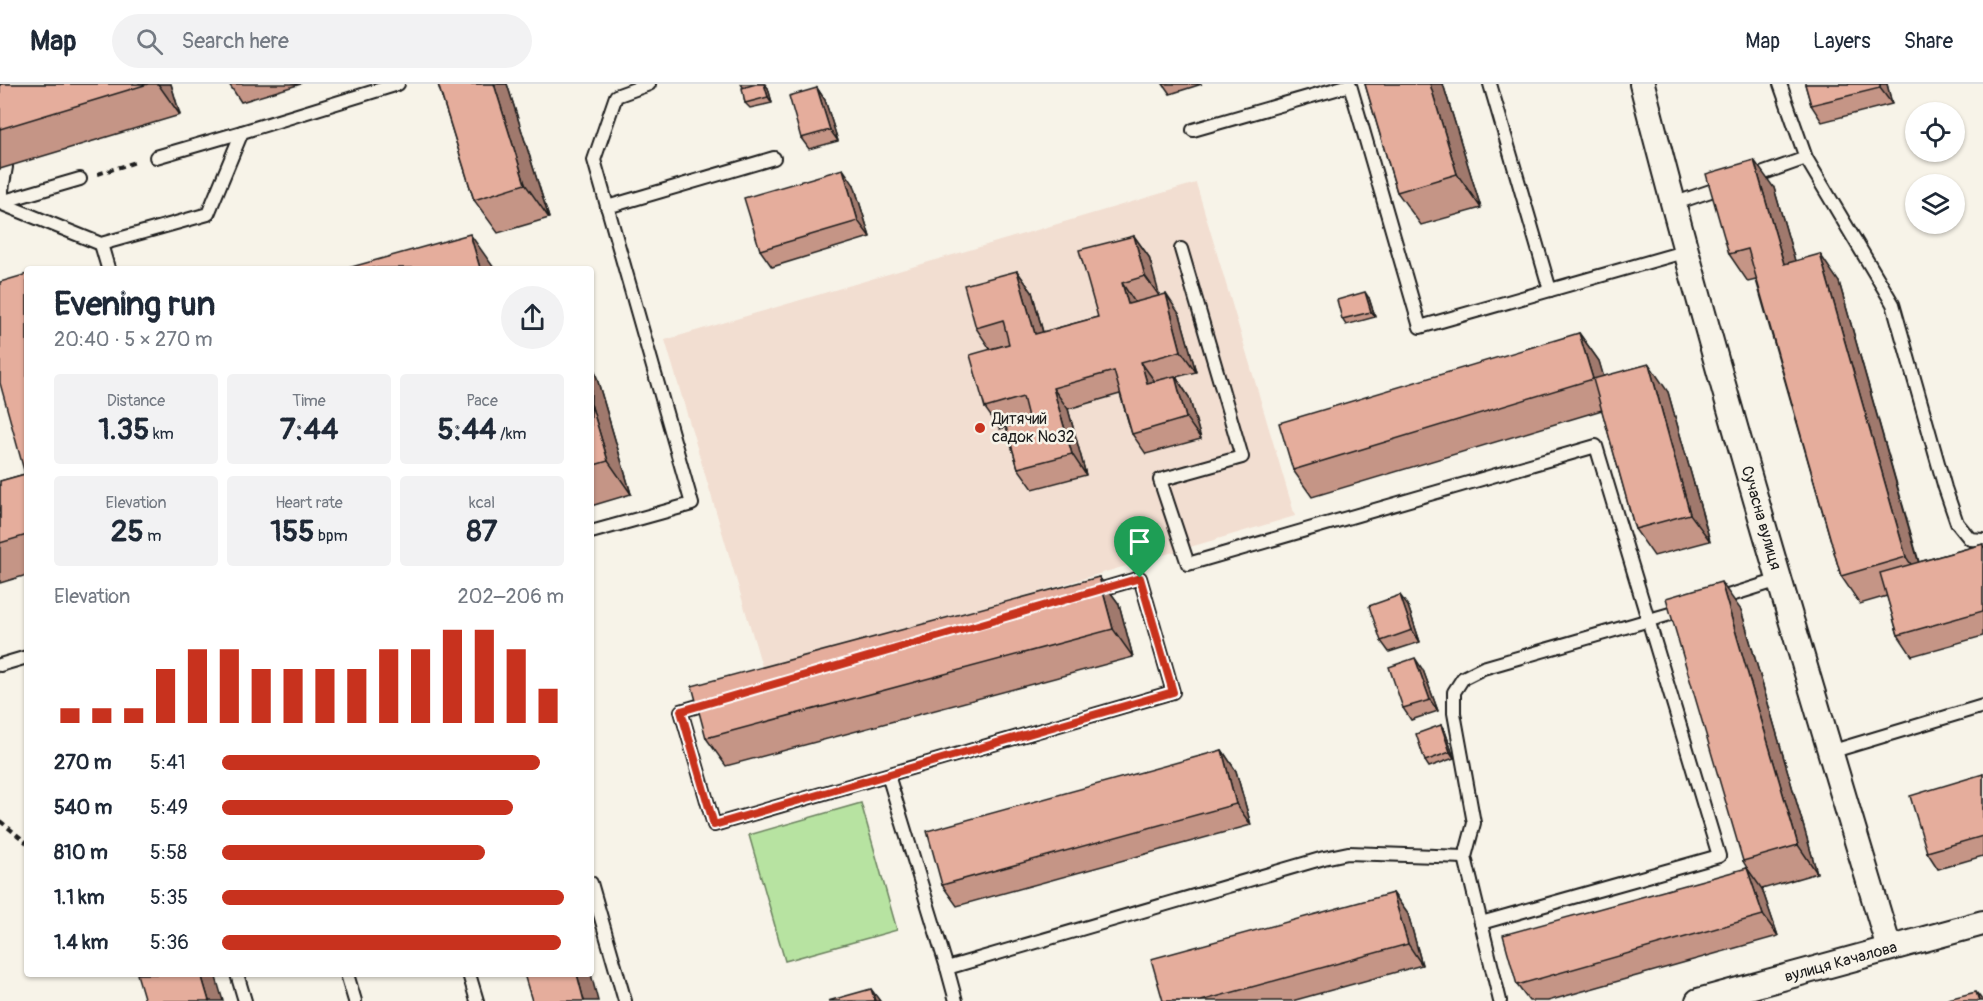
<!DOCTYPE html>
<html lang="en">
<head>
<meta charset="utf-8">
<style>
  body { margin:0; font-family:Pangolin,sans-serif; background:#f2f2f3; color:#1f2937; height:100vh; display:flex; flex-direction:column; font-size:22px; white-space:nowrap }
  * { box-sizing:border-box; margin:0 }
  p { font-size:20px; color:#747a83 }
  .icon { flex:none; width:33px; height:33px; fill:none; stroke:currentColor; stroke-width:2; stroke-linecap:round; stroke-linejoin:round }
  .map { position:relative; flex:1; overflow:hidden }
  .details { position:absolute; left:24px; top:182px; width:570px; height:711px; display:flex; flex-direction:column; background:#fff; border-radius:6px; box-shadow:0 2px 4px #0004 }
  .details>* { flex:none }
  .fabs { position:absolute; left:1905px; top:18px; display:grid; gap:12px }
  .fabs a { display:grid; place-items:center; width:60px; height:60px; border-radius:50%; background:#fff; box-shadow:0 2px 4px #0004; font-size:30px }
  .pin { position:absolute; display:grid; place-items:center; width:51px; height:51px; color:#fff; margin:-62px -26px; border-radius:50% 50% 50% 0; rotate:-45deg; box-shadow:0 0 6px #0007 }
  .pin .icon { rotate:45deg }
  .round { display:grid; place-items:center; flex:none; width:63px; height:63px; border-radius:32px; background:#f2f2f3 }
  .head { display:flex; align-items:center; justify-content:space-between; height:102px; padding:0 30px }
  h1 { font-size:33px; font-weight:800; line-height:45px }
  .stats { display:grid; grid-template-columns:repeat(3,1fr); gap:9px; height:102px; padding:6px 30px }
  .stats div { display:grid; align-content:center; border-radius:6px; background:#f2f2f3; text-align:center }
  .stats b { font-size:30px; font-weight:800 }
  .stats small { font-size:16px; font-weight:400 }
  .stats p { font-size:16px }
  .chart { height:168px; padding:12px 30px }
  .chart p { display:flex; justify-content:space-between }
  .chart svg { width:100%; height:108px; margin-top:6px; stroke:#c8321e; stroke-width:6 }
  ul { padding:0 30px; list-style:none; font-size:20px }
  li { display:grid; grid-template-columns:96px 72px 1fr; align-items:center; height:45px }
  li i { height:15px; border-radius:8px; background:#c8321e }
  header { display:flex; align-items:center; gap:36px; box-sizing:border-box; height:84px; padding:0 30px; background:#fff; border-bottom:2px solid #e0e1e3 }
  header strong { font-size:28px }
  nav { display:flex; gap:33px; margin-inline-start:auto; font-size:21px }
  .search { width:420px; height:54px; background:#f2f2f3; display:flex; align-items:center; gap:15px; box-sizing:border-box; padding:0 21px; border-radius:33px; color:#747a83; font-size:22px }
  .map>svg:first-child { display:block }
</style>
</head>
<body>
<header>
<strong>Map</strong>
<div class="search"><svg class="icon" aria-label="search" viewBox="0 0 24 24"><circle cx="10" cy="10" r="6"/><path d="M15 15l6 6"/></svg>Search here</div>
<nav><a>Map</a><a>Layers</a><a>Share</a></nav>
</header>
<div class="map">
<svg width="1983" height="917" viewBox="0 0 1983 917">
  <rect width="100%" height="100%" fill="#f7f3e8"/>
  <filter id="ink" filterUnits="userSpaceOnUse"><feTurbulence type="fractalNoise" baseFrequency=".0167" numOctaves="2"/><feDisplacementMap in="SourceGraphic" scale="12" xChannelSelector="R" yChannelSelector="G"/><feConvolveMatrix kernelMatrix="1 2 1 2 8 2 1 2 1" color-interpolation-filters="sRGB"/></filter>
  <g filter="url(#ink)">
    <path fill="#f2ded1" d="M1196,99l99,333 -531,157 -99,-333z"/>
    <path fill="#b7e3a1" stroke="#6a805e" stroke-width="1.5" d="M861,719l36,127 -112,31 -36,-126z"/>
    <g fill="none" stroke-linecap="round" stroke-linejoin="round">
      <defs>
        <g id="lane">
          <path d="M1490,0l60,206"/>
          <path d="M1780,0l26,74 87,146 52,184 12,35 13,16 13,1"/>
          <path d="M1193,46l157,-45 70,242 267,-76"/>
          <path d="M156,73l86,-25"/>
          <path d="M1750,94l56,-20"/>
          <path d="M0,117l6,-34"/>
          <path d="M1,118l79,-23"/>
          <path d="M0,119l101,41 107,-30 34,-82 156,-48"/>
          <path d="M1673,120l52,-18"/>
          <path d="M607,123l167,-49"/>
          <path d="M101,160l7,24"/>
          <path d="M1181,165l61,208 -82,23 28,84 408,-118 123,410 -238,67"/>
          <path d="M591,448l101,-28 -98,-344 22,-64 33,-12"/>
          <path d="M1140,494l33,114 -459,133 -33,-114z"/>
          <path d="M1715,516l64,-20"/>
          <path d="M0,581l27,-8"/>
          <path d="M1830,668l153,-46"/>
          <path d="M888,691l59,193"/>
          <path d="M591,799l34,118"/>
          <path d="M237,890l8,27"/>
          <path d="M347,890l8,27"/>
          <path d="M469,890l8,27"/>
          <path d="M956,917l-9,-33 377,-110 24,-5 117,4"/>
          <path d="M1500,917l-35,-144 9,-34 -20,-110v-21l9,-14 20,-10 201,-58"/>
        </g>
        <g id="street">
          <path id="s1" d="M1642,0c74,290 161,577 247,864"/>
          <path id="s2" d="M1698,917l285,-78"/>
        </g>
      </defs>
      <use href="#lane" stroke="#1c1c1c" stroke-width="16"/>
      <use href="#street" stroke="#1c1c1c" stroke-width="28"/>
      <g stroke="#1c1c1c" stroke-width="4" stroke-dasharray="6 4.5" stroke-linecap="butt">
        <path d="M98,90l38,-12"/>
        <path d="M0,737l27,22"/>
      </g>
      <use href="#lane" stroke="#f7f3e8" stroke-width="12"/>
      <use href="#street" stroke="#f7f3e8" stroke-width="24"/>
    </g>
    <g fill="#c59586" stroke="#1c1c1c" stroke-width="1.5">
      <path d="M0,0h171l9,31 -180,54z"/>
      <path d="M229,0h72l-60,18z"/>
      <path d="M438,0h69l42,134 -51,15 -24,-33z"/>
      <path d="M741,0h24l3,4 4,15 -22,5 -5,-5 -2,-16z"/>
      <path d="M1163,0h39l-32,10z"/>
      <path d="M1365,0h78l38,124 -60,17 -24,-33z"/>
      <path d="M1805,0h82l5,20 -70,18 -11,-17z"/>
      <path d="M817,4l8,12 13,41 -29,8 -8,-11z"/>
      <path d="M854,101l16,52 -98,30 -12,-17z"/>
      <path d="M1774,104l21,73 44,21 80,280 64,-18v92l-71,20 -14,-21 -11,-39 -27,8 -19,-28 -85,-296 -8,2 -19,-28z"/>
      <path d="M1134,152l15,21 10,39 21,19 16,57 -20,5 13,20 12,42 -55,15 -14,-20 -12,-40 -52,15 18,66 -53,14 -15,-21 -12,-41 -6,2 -15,-21 24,-64 -19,5 -14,-21 41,-57 15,21 11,40 55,-15z"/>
      <path d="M27,190v301l-27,8v-102l25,-7z"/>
      <path d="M1369,214l6,19 -29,8 -4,-6z"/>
      <path d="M1579,249l20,28 4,15 65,16 42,149 -56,15 -19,-27 -33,-119 -290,87 -19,-27z"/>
      <path d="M591,274l40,136 -40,12z"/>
      <path d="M1099,493l20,27 14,53 -407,109 -20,-28z"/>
      <path d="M1408,522l12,36 -31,10 -8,-11z"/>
      <path d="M1741,526l76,263 -55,16 16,47 -230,65h-19l-12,-16 230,-117 -4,-7z"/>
      <path d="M1423,586l15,41 -27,9 -8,-12z"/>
      <path d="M1441,641l4,6 9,27 -25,9 -4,-6z"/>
      <path d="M1222,666l14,21 15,54 -294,81 -15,-21z"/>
      <path d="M1983,690v82l-45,13 -11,-17z"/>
      <path d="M1393,809l15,21 14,51 -130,36h-129z"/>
    </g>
    <g fill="#a0796d" stroke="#1c1c1c" stroke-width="1.5">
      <path d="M158,0h13l9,31z"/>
      <path d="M494,0h13l42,134 -24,-34z"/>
      <path d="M764,0l4,4 4,15 -4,-6z"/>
      <path d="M1430,0h13l38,124 -24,-34z"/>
      <path d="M1880,0h7l5,20 -12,-16z"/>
      <path d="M817,4l8,12 13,41 -8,-11z"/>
      <path d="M1754,76l20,28 30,104 -20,-28z"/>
      <path d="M843,85l11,16 16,52 -12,-16z"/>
      <path d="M470,150l24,34h-14z"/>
      <path d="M1134,152l15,21 11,40 -15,-21z"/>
      <path d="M1820,170l19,28 86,303 -19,-28z"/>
      <path d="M1017,187l15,21 17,63 -14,-21z"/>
      <path d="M1122,199l14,21h-8z"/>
      <path d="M1365,208l4,6 6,19 -4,-5z"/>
      <path d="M1166,210l14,21 16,57 -15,-21z"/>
      <path d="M1579,249l20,28 14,46 -20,-28z"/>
      <path d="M591,274l40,136 -23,-33 -17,-57z"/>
      <path d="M1141,278l15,21h-9z"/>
      <path d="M1649,280l19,28 42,149 -20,-27z"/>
      <path d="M1175,292l14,21 12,42 -15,-21z"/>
      <path d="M1053,304l15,21 18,66 -14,-21z"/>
      <path d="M1099,493l20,27 14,53 -20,-28z"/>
      <path d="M1721,498l20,28 76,263 -19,-28z"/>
      <path d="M1400,511l8,11 12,36 -8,-12z"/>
      <path d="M1415,574l8,12 15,41 -8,-11z"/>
      <path d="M1441,641l4,6 9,27 -4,-6z"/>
      <path d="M1222,666l14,21 15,54 -15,-21z"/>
      <path d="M1747,784l15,21 16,47 -15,-21z"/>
      <path d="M1393,809l15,21 14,51 -14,-21z"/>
      <path d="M201,890h14l8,27h-14z"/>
      <path d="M577,890h14l7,27h-14z"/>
      <path d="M871,905l9,12h-5z"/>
      <path d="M1976,908l7,9h-4z"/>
    </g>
    <g fill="#e5ad9c" stroke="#1c1c1c" stroke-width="1.5">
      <path d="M0,0h148l-148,45z"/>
      <path d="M438,0h56l31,100 -51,16z"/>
      <path d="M756,0h8l4,13 -23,6 -3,-15z"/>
      <path d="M1365,0h65l27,90 -60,18z"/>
      <path d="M1805,0h75v4l-69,17z"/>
      <path d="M817,4l13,42 -29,8 -12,-42z"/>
      <path d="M1754,76l30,104 36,-10 86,303 -65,19 -93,-327 -19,5 -23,-80z"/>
      <path d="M843,85l15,52 -98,29 -16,-52z"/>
      <path d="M470,150l10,34h-132z"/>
      <path d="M1134,152l11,40 -23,7 6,21 38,-10 15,57 -40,11 6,21 28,-7 11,42 -54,16 -18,-63 -61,17 19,66 -54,14 -12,-41 23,-6 -6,-24 -38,11 -15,-53 39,-11 -6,-24 -27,8 -12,-43 53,-14 18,63 63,-17 -19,-67z"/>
      <path d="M27,190v200h-2l-25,-91v-101z"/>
      <path d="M1365,208l6,20 -29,7 -5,-19z"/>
      <path d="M1579,249l14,46 -300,91 -14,-47z"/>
      <path d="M1649,280l41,150 -55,15 -42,-150z"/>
      <path d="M591,320l17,57 -17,5z"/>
      <path d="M25,390l2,8v53l-27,8v-62z"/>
      <path d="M1983,460v67l-85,24 -18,-62z"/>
      <path d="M1099,493l14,52 -407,109 -14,-52z"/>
      <path d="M1721,498l77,263 -55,16 -77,-263z"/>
      <path d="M1400,511l12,35 -31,11 -12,-35z"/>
      <path d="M1415,574l15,42 -27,8 -14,-41z"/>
      <path d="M1441,641l9,27 -25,9 -9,-27z"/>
      <path d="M1222,666l14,54 -294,81 -15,-54z"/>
      <path d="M1983,690v62l-56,16 -17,-56z"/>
      <path d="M1747,784l16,47 -246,70 -14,-50z"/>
      <path d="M1393,809l15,51 -207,57h-38l-12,-42z"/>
      <path d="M137,890h64l8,27h-64z"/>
      <path d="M524,890h53l7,27h-52z"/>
      <path d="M871,905l4,12h-47z"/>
      <path d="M1976,908l3,9h-31v-2z"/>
    </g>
  </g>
  <g fill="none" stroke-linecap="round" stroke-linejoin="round" filter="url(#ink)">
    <defs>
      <path id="route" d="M1140,494l33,114 -459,133 -33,-114z"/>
    </defs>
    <use href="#route" stroke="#fff" stroke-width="12"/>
    <use href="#route" stroke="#c8321e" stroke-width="8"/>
  </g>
  <circle fill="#c8321e" stroke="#f7f3e8" stroke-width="2" cx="980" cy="344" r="6"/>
  <g text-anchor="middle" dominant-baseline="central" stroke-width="5" stroke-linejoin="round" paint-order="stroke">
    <g font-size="16" fill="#1c1c1c" stroke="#f7f3e8" text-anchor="start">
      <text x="992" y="335">Дитячий<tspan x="992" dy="18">садок №32</tspan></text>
    </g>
    <g font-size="16" fill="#1c1c1c" stroke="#f7f3e8">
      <text stroke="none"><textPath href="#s1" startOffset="450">Сучасна вулиця</textPath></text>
      <text stroke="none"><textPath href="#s2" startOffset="148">вулиця Качалова</textPath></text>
    </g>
  </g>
</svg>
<div class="fabs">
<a><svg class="icon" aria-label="locate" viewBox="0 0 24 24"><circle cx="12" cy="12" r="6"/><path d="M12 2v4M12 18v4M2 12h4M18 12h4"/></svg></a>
<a><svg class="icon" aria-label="layers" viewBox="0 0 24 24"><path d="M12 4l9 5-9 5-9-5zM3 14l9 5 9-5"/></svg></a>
</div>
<div class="pin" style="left:1140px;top:494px;background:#1e9e55"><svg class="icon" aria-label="arrive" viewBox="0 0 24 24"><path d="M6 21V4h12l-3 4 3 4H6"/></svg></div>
<section class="details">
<div class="head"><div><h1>Evening run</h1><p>20:40 · 5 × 270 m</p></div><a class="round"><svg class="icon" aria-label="share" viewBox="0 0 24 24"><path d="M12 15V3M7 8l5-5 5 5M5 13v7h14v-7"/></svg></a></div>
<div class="stats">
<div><p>Distance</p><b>1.35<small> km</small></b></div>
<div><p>Time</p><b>7:44</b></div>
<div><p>Pace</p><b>5:44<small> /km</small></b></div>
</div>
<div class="stats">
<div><p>Elevation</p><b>25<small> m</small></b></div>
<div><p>Heart rate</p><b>155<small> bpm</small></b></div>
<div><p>kcal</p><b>87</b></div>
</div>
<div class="chart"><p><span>Elevation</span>202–206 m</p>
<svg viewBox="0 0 160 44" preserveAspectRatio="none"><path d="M5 44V38M15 44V38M25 44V38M35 44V22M45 44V14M55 44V14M65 44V22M75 44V22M85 44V22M95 44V22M105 44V14M115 44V14M125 44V6M135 44V6M145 44V14M155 44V30"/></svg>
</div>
<ul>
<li><b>270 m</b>5:41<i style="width:93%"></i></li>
<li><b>540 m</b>5:49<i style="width:85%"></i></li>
<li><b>810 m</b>5:58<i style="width:77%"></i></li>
<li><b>1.1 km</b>5:35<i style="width:100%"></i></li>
<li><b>1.4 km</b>5:36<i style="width:99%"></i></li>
</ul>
</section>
</div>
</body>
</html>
